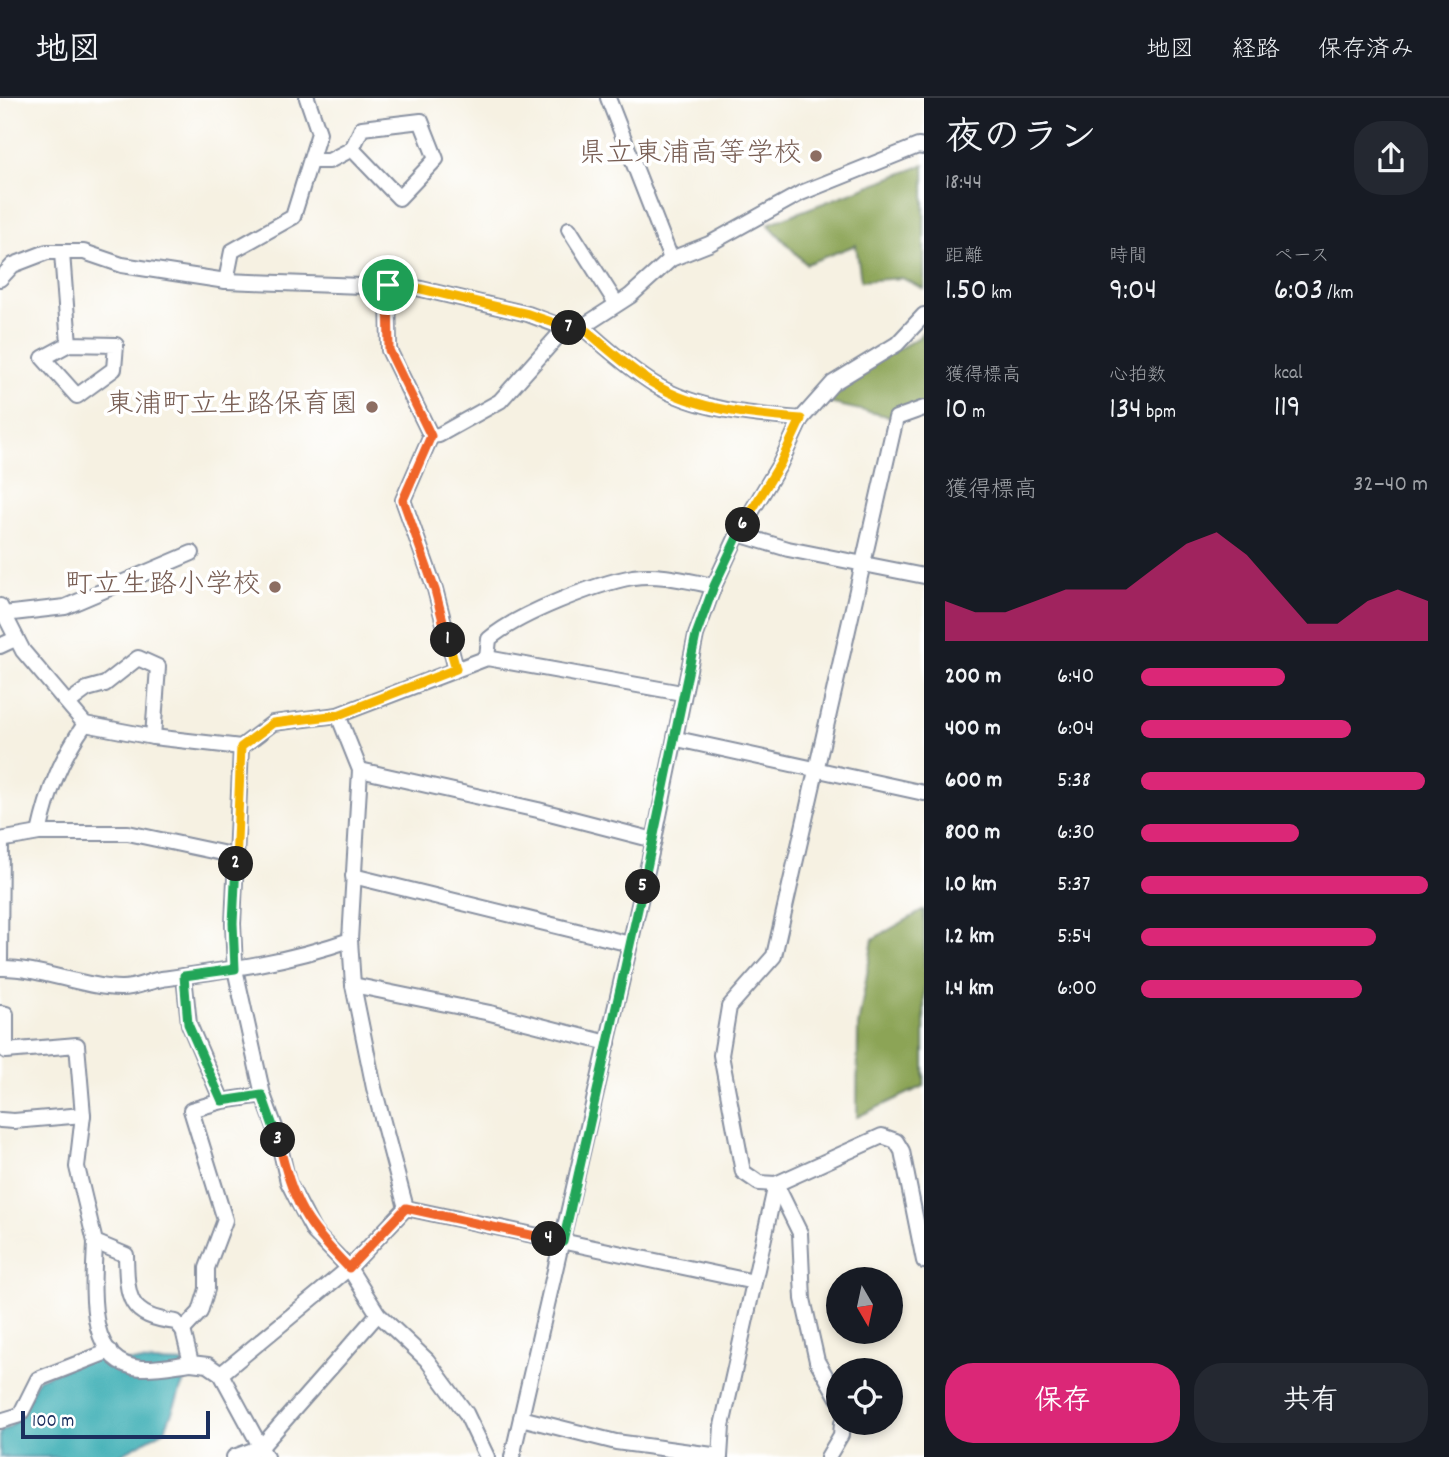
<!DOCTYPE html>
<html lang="ja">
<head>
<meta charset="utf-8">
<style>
  body { margin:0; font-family:Dekko,"Klee One",sans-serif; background:#242831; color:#f1f3f6; height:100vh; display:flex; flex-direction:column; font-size:26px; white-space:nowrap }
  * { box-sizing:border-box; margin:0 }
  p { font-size:23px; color:#9ea1a6 }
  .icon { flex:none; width:38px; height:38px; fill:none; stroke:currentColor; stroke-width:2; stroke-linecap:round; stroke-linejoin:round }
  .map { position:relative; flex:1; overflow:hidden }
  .drawer { display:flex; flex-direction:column; background:#171b24; width:525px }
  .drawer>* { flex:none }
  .needle { width:46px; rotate:171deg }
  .fabs { position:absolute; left:826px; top:1169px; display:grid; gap:14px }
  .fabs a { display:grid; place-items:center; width:77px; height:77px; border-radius:50%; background:#171b24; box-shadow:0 4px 10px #0003; font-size:35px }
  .scale { position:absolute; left:21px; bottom:18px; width:189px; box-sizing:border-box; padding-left:7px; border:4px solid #1b2f5e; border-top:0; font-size:19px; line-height:24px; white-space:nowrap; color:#1b2f5e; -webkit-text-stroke:5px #fff; paint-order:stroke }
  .pin { position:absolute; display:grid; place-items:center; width:60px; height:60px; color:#fff; margin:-30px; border:4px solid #fff; border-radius:50%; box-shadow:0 2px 7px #0007 }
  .km { position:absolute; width:35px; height:35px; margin:-18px; border-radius:50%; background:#222; color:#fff; font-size:19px; line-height:35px; text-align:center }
  .round { display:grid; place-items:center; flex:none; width:74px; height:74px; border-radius:28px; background:#242831 }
  .headline { display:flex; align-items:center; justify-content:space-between; height:119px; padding:0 21px }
  h1 { font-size:38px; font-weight:600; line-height:52px }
  .stats { display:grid; grid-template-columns:repeat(3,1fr); gap:10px; height:119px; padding:7px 21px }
  .stats div { display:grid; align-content:center }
  .stats b { font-size:30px; font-weight:600 }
  .stats small { font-size:19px; font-weight:400 }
  .stats p { font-size:19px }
  .chart { height:196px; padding:14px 21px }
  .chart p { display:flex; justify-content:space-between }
  .chart svg { width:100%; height:126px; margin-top:7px; fill:#db2777; opacity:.7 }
  .action { display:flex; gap:14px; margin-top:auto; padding:14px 21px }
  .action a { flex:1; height:80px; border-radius:28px; background:#db2777; color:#fff; font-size:28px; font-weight:600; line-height:80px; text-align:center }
  .action a+a { background:#242831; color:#f1f3f6 }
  ul { padding:0 21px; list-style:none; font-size:23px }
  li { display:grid; grid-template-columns:112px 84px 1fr; align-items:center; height:52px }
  li i { height:18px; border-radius:9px; background:#db2777 }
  header { display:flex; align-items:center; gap:42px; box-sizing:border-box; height:98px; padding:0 35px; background:#171b24; border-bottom:2px solid #363941 }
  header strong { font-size:33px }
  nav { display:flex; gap:38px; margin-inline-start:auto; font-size:24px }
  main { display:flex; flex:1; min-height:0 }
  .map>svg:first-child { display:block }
</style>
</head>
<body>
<header>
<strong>地図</strong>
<nav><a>地図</a><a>経路</a><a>保存済み</a></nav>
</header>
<main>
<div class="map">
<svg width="924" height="1359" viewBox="0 0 924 1359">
  <rect width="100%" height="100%" fill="#fff"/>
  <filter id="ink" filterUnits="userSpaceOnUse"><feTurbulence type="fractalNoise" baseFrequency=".0143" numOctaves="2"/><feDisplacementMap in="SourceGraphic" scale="14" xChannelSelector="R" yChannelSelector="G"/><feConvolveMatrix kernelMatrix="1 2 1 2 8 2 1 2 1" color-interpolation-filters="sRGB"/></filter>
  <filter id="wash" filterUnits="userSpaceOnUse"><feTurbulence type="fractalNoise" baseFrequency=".00686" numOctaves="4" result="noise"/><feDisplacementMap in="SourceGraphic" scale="28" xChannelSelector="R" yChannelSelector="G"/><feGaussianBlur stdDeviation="1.57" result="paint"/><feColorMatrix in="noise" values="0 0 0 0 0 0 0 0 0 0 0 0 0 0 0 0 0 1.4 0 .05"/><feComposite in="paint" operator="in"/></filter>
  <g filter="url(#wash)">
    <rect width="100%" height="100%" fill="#f6f1e2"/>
    <g fill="#8ca456" stroke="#546a5a" stroke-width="2">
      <path d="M924,67v124l-22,-11 -41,3 -5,-36 -50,19 -38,-40z"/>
      <path d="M924,232v78l-28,10 -72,-16 47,-38 47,-26z"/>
      <path d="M924,812v176l-67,31 1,-91 15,-87z"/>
    </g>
    <path fill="#3badb4" stroke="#2b6e89" stroke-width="2" d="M110,1253l12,10 69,2 -26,67 -49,27h-116v-25c21,-7 29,-35 38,-53z"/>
  </g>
  <g filter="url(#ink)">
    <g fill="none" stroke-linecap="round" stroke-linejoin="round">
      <defs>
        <g id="minor">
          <path d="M608,0l63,161"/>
          <path d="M311,63h18l23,-12 47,49 37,-39 -15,-38 -59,7 -10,21"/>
          <path d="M569,131l47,74"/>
          <path d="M62,155l7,91 -26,14 34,38 37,-27 2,-24 -47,-1"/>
          <path d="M0,181l13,-14 34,-13h37l38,13 104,16 191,7 111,26 37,14 17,-1 48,-31 41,-37 38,-15 92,-51 117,-47 6,1"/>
          <path d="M226,183l6,-30 61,-34 26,-84 -12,-35"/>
          <path d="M388,187l1,65 42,86 -28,64 32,89 21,80"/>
          <path d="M582,229c23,19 46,41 72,57 42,26 99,31 147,35"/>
          <path d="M924,310l-28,10 -122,538 -45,51 -8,48 22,117 16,11 17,1 106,-48 14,5 6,10 22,110"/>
          <path d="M431,338l8,-1 61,-34 65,-73"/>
          <path d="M738,436l50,15 136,27"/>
          <path d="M0,508l23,45 62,73 68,13 88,10 32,-24 65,-8 149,-57 195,35"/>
          <path d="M4,516l61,-7 127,-54"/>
          <path d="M0,548l15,-7"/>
          <path d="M487,560l2,-19c29,-25 106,-55 144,-62 26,-4 55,4 81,9"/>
          <path d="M68,605l19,-14 18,-5 33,-26 20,9 -5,70"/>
          <path d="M338,617l22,55 -10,170 3,45 21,103 32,120"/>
          <path d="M677,641l247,54"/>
          <path d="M241,649l-8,177 2,45 28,126 13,35 12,52 26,50 35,36 29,46 49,46 39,53 21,44"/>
          <path d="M360,672l178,40 116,30"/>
          <path d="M39,735c9,-41 22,-75 46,-109"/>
          <path d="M0,742l39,-7h89l108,23"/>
          <path d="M353,778l277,68"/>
          <path d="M0,862l1,-120"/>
          <path d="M0,870c40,-1 80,19 120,20 13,1 29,-7 42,-9 65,-9 125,-17 188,-39"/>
          <path d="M184,878l5,48 33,77 41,-6"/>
          <path d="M353,887l137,28 118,30"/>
          <path d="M0,915l6,1v37l71,-6 6,70 -6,52 18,75 31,13c1,44 2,61 50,67l7,8 8,33 17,2 13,9 45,83"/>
          <path d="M0,1022l14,1 69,-6"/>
          <path d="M776,1086l24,49 3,66 14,62 21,37"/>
          <path d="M406,1110l348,74"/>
          <path d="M95,1144c-1,39 -12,122 46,126 16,1 34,-3 50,-5"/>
          <path d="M183,1232l17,-18 7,-23v-21l18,-48 -34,-110 31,-9"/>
          <path d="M221,1276l128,-106 57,-60"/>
          <path d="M521,1320l95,24 104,14"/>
          <path d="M0,1323l20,-6 18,-36 72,-28"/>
          <path d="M234,1359l27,-10 117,-133"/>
          <path d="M512,1359l142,-617 42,-205 18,-49 24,-52 42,-70 21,-45 32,-36 64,-39 27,-29"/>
          <path d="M720,1359l2,-31 54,-242"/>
          <path d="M828,1359l13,-22 1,-12"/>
        </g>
      </defs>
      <use href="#minor" stroke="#8890a0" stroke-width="18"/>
      <use href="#minor" stroke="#fff" stroke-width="14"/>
    </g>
  </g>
  <g fill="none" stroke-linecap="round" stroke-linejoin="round" filter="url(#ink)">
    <defs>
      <path id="split-1" d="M388,187l1,65 42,86 -28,64 32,90 13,50"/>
      <path id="split-2" d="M236,766l5,-117 32,-24 65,-8 118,-46 -8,-29"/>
      <path id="split-3" d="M236,766l-3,59 2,46 -51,7 4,48 34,77 40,-6 16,45"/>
      <path id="split-4" d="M278,1042c16,64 25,81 71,128l57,-60 143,31"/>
      <path id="split-5" d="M549,1141l14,3 80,-355"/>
      <path id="split-6" d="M643,789l53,-252 18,-49 29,-61"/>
      <path id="split-7" d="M569,230l13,-1c23,19 46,41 72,57 42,26 99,31 147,35l-21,45 -37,61"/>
      <path id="split-8" d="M388,187l29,3 111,26 41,14"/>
    </defs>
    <use href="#split-1" stroke="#fff" stroke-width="14"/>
    <use href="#split-2" stroke="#fff" stroke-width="14"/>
    <use href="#split-3" stroke="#fff" stroke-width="14"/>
    <use href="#split-4" stroke="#fff" stroke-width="14"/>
    <use href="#split-5" stroke="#fff" stroke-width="14"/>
    <use href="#split-6" stroke="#fff" stroke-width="14"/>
    <use href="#split-7" stroke="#fff" stroke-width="14"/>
    <use href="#split-8" stroke="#fff" stroke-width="14"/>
    <use href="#split-1" stroke="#f0652b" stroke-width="9"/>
    <use href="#split-2" stroke="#f5b400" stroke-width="9"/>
    <use href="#split-3" stroke="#22a559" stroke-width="9"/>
    <use href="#split-4" stroke="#f0652b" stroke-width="9"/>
    <use href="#split-5" stroke="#22a559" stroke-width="9"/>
    <use href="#split-6" stroke="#22a559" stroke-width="9"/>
    <use href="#split-7" stroke="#f5b400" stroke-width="9"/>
    <use href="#split-8" stroke="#f5b400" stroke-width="9"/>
  </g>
  <g fill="#8d6e63" stroke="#fff" stroke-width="2.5">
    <circle cx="816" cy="58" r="7"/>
    <circle cx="372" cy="309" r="7"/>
    <circle cx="275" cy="489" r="7"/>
  </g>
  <g text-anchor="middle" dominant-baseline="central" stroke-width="7" stroke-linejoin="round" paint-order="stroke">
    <g font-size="28" fill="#785e54" stroke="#fff" text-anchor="end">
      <text x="802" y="58">県立東浦高等学校</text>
      <text x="358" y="309">東浦町立生路保育園</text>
      <text x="261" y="489">町立生路小学校</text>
    </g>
  </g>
</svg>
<div class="fabs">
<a><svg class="needle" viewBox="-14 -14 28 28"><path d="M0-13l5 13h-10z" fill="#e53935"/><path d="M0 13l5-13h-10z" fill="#9ea1a6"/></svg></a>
<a><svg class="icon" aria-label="locate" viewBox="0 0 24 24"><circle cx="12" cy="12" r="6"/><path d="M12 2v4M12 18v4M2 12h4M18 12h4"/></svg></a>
</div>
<div class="scale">100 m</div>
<div class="pin" style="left:388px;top:187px;background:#1e9e55"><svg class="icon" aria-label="arrive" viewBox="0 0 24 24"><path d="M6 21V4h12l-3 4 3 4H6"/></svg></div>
<b class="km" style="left:448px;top:542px">1</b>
<b class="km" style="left:236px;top:766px">2</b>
<b class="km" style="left:278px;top:1042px">3</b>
<b class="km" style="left:549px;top:1141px">4</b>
<b class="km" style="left:643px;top:789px">5</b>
<b class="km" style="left:743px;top:427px">6</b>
<b class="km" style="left:569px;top:230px">7</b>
</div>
<section class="drawer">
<div class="headline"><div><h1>夜のラン</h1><p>18:44</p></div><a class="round"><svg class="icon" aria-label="share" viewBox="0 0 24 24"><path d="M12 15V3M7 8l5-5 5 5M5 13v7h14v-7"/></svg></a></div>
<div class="stats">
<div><p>距離</p><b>1.50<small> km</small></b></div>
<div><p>時間</p><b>9:04</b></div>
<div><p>ペース</p><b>6:03<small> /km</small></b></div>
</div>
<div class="stats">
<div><p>獲得標高</p><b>10<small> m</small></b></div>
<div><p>心拍数</p><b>134<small> bpm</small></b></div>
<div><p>kcal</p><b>119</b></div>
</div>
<div class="chart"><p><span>獲得標高</span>32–40 m</p>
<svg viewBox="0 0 160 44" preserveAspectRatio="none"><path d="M0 44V30L10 34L20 34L30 30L40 26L50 26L60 26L70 18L80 10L90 6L100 14L110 26L120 38L130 38L140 30L150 26L160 30V44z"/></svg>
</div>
<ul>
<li><b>200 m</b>6:40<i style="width:50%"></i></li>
<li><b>400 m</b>6:04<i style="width:73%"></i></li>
<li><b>600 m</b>5:38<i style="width:99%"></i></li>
<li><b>800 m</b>6:30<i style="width:55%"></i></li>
<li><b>1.0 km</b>5:37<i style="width:100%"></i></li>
<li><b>1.2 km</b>5:54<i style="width:82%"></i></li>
<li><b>1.4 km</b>6:00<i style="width:77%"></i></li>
</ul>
<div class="action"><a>保存</a><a>共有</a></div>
</section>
</main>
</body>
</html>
